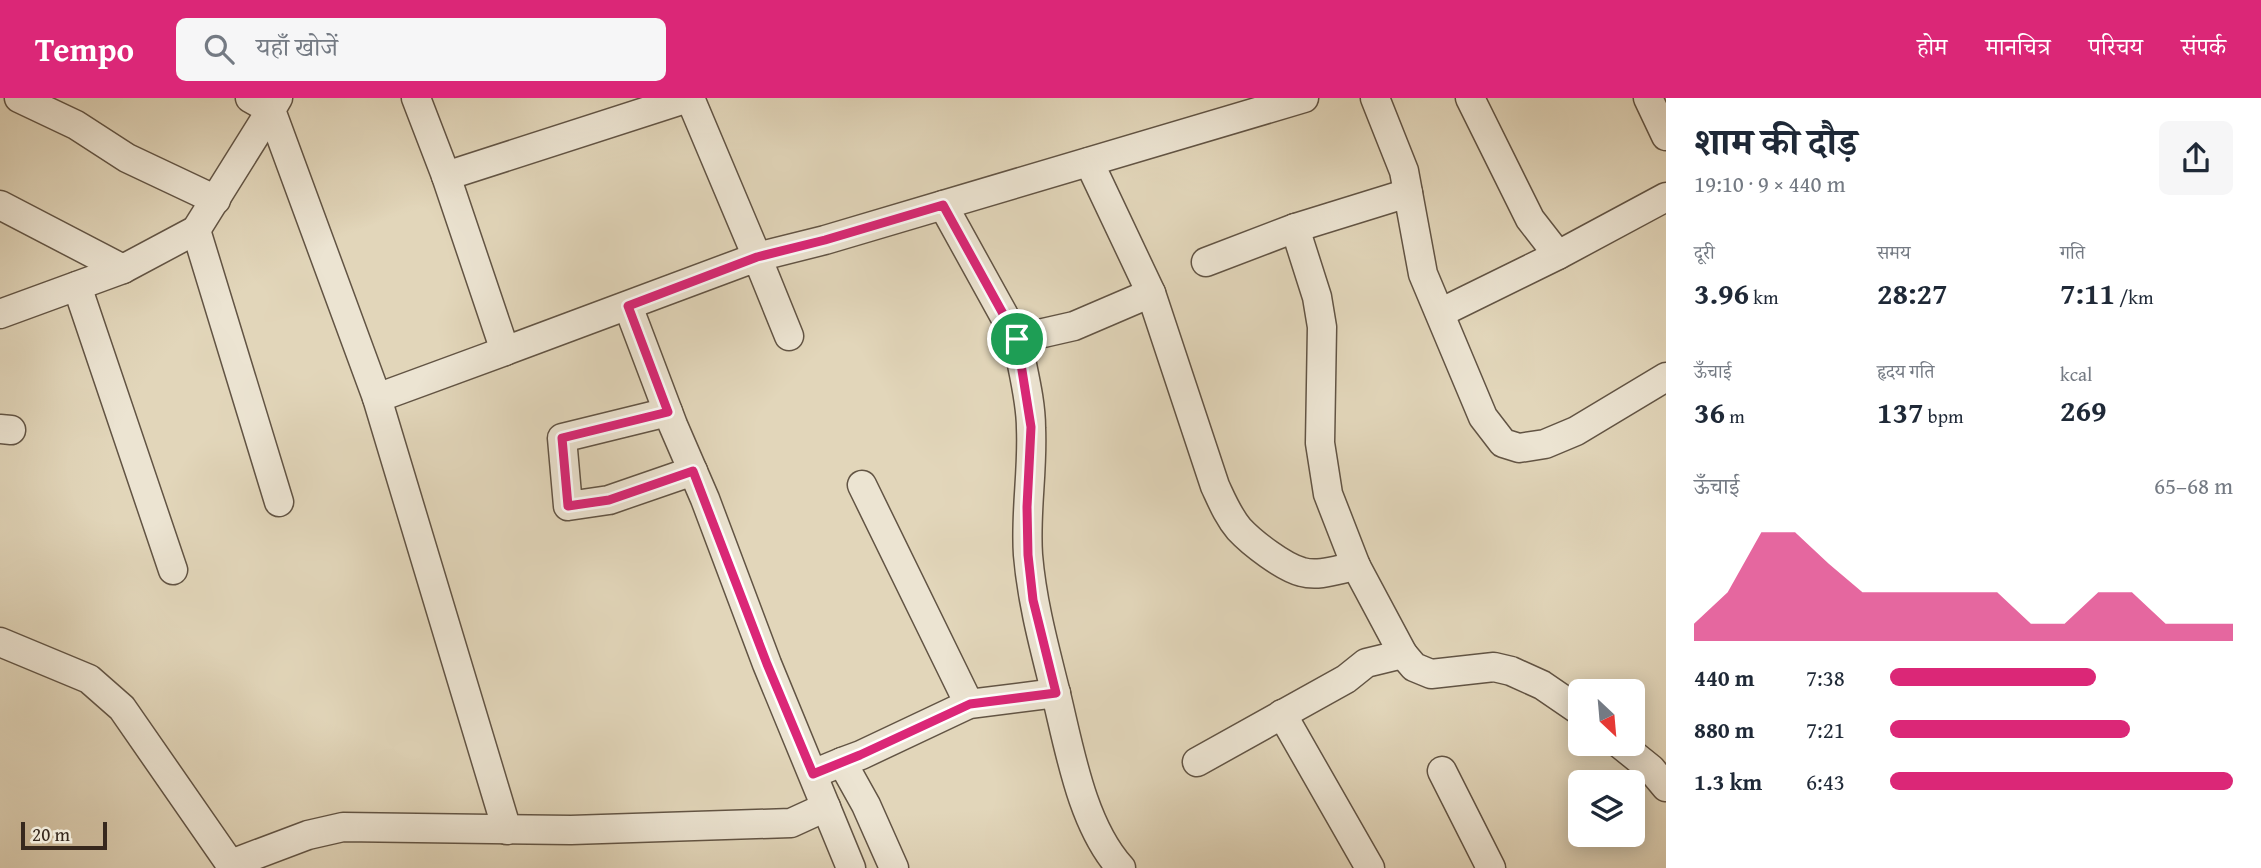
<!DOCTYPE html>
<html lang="hi">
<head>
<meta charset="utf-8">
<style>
  body { margin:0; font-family:"Gentium Book Plus","Noto Serif Devanagari",serif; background:#f6f6f7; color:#1f2937; height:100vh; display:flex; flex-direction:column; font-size:26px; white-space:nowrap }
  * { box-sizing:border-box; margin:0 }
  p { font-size:23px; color:#747a83 }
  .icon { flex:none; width:38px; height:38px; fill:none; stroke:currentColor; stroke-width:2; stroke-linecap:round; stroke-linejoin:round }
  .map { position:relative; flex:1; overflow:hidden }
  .side { display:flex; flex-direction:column; background:#fff; width:595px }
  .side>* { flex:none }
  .needle { width:46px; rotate:154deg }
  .buttons { position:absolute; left:1568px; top:581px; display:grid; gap:14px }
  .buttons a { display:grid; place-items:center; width:77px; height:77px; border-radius:10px; background:#fff; box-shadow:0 4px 18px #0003; font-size:35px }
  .scale { position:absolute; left:21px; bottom:18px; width:86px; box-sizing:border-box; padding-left:7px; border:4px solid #37281d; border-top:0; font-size:19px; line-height:24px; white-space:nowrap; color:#37281d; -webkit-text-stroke:5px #ece4d2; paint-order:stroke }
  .pin { position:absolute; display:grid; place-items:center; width:60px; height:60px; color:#fff; margin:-30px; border:4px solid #fff; border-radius:50%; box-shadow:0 2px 7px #0007 }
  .round { display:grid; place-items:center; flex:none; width:74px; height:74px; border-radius:10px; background:#f6f6f7 }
  .head { display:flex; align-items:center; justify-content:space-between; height:119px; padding:0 28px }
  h1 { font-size:38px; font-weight:700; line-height:52px }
  .metrics { display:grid; grid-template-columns:repeat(3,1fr); gap:10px; height:119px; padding:7px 28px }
  .metrics div { display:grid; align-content:center }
  .metrics b { font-size:30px; font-weight:700 }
  .metrics small { font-size:19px; font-weight:400 }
  .metrics p { font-size:19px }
  .chart { height:196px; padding:14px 28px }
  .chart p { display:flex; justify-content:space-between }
  .chart svg { width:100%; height:126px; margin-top:7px; fill:#db2777; opacity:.7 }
  ul { padding:0 28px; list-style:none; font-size:23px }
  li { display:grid; grid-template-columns:112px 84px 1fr; align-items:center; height:52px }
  li i { height:18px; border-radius:9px; background:#db2777 }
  header { display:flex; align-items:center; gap:42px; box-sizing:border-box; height:98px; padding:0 35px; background:#db2777; color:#fff }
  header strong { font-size:33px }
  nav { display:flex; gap:38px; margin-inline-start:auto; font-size:24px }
  .search { width:490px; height:63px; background:#f6f6f7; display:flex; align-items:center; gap:18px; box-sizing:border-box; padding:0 24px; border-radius:10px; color:#747a83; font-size:26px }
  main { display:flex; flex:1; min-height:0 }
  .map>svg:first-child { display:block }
</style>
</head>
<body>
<header>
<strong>Tempo</strong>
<div class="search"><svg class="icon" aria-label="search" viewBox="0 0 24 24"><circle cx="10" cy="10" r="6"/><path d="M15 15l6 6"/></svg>यहाँ खोजें</div>
<nav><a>होम</a><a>मानचित्र</a><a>परिचय</a><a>संपर्क</a></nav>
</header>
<main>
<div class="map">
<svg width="1666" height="770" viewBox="0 0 1666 770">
  <rect width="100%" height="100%" fill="#e2d6ba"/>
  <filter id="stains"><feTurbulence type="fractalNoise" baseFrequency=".00286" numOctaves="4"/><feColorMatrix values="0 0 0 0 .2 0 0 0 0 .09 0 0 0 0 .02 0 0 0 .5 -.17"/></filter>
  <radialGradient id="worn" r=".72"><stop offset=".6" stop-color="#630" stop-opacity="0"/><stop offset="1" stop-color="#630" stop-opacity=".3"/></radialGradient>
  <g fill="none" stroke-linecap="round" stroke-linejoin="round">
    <defs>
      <g id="street">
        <path d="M19,0l57,27 51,33 89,42"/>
        <path d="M278,0l-7,12 106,288 130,432"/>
        <path d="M416,0l30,78"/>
        <path d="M688,0l-242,78 59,175 252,-94 32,79"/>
        <path d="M690,0l67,159 68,-17 479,-142"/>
        <path d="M1375,0l29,73 19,103 60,143 20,26 16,5 26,-4 31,-13 90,-54"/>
        <path d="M1470,0l60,121 28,36"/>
        <path d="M1648,0l18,38"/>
        <path d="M1089,64l62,131 -77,33 -57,13c5,29 14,60 14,89 2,43 -6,85 -3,127 4,47 16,91 27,135 14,56 26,134 66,178"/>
        <path d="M0,107l123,64 73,-39 75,-120 -21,-12"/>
        <path d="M943,107l74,134"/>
        <path d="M1295,130l22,69 5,30 -2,116 8,51 28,72 47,88 11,13 17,7 63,-7 17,4 31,14 38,26"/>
        <path d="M196,132l83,272"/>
        <path d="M1206,164l89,-34 113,-35"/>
        <path d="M77,188l96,284"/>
        <path d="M1151,195l64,193c7,15 13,30 24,43 13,14 44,38 63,43 17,5 37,-3 54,-6"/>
        <path d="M628,208l45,119 32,74 62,165 84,204"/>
        <path d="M1440,215l118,-58 108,-58"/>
        <path d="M0,216l123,-45"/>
        <path d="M377,300l128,-47"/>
        <path d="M668,314l-106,26 6,68 41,-6 84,-29"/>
        <path d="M0,331l11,1"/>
        <path d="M862,387l107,219"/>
        <path d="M0,544l89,37 33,29 111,160"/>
        <path d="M1282,616l88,154"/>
        <path d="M1620,646l31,25 15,18"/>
        <path d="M842,664l19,-7 108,-51 87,-11"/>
        <path d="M1197,664l149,-83 20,-16 37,-9"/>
        <path d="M825,671l17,-7 24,43 28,63"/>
        <path d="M1442,673l49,97"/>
        <path d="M231,766l77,-29 35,-8 228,3 220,-7 35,-16"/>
      </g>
    </defs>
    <use href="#street" stroke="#625444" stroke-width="31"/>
    <use href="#street" stroke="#ece4d2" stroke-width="28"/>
  </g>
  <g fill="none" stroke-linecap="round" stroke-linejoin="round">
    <defs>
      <path id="route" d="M943,107l74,134 14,88 -4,80 1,48 5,45 23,93 -86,11 -110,51 -47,19 -46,-110 -74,-193 -84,29 -41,6 -6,-68 106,-26 -40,-106 129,-49 68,-17z"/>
    </defs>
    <use href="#route" stroke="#fff" stroke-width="14"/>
    <use href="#route" stroke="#db2777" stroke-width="9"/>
  </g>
  <rect width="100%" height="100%" filter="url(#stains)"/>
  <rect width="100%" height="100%" fill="url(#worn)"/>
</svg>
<div class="buttons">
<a><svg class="needle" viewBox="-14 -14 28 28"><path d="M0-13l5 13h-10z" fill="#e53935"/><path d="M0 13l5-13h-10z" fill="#747a83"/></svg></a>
<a><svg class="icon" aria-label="layers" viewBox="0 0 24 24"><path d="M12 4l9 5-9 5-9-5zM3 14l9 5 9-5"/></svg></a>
</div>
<div class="scale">20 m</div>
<div class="pin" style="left:1017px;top:241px;background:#1e9e55"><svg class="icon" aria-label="arrive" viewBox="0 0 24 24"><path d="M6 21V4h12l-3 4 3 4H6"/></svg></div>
</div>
<section class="side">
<div class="head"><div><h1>शाम की दौड़</h1><p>19:10 · 9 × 440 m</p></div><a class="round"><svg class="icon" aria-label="share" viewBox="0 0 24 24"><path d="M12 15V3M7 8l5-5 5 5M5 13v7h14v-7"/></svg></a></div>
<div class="metrics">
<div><p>दूरी</p><b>3.96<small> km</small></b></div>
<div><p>समय</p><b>28:27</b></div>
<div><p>गति</p><b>7:11<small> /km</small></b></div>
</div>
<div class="metrics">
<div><p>ऊँचाई</p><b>36<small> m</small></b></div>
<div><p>हृदय गति</p><b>137<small> bpm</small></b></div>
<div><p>kcal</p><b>269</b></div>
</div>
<div class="chart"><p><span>ऊँचाई</span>65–68 m</p>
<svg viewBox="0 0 160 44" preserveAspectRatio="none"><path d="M0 44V38L10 27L20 6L30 6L40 17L50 27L60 27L70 27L80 27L90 27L100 38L110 38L120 27L130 27L140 38L150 38L160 38V44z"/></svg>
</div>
<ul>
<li><b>440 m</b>7:38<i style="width:60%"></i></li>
<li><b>880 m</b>7:21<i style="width:70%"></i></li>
<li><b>1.3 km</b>6:43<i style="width:100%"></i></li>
</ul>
</section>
</main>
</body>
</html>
